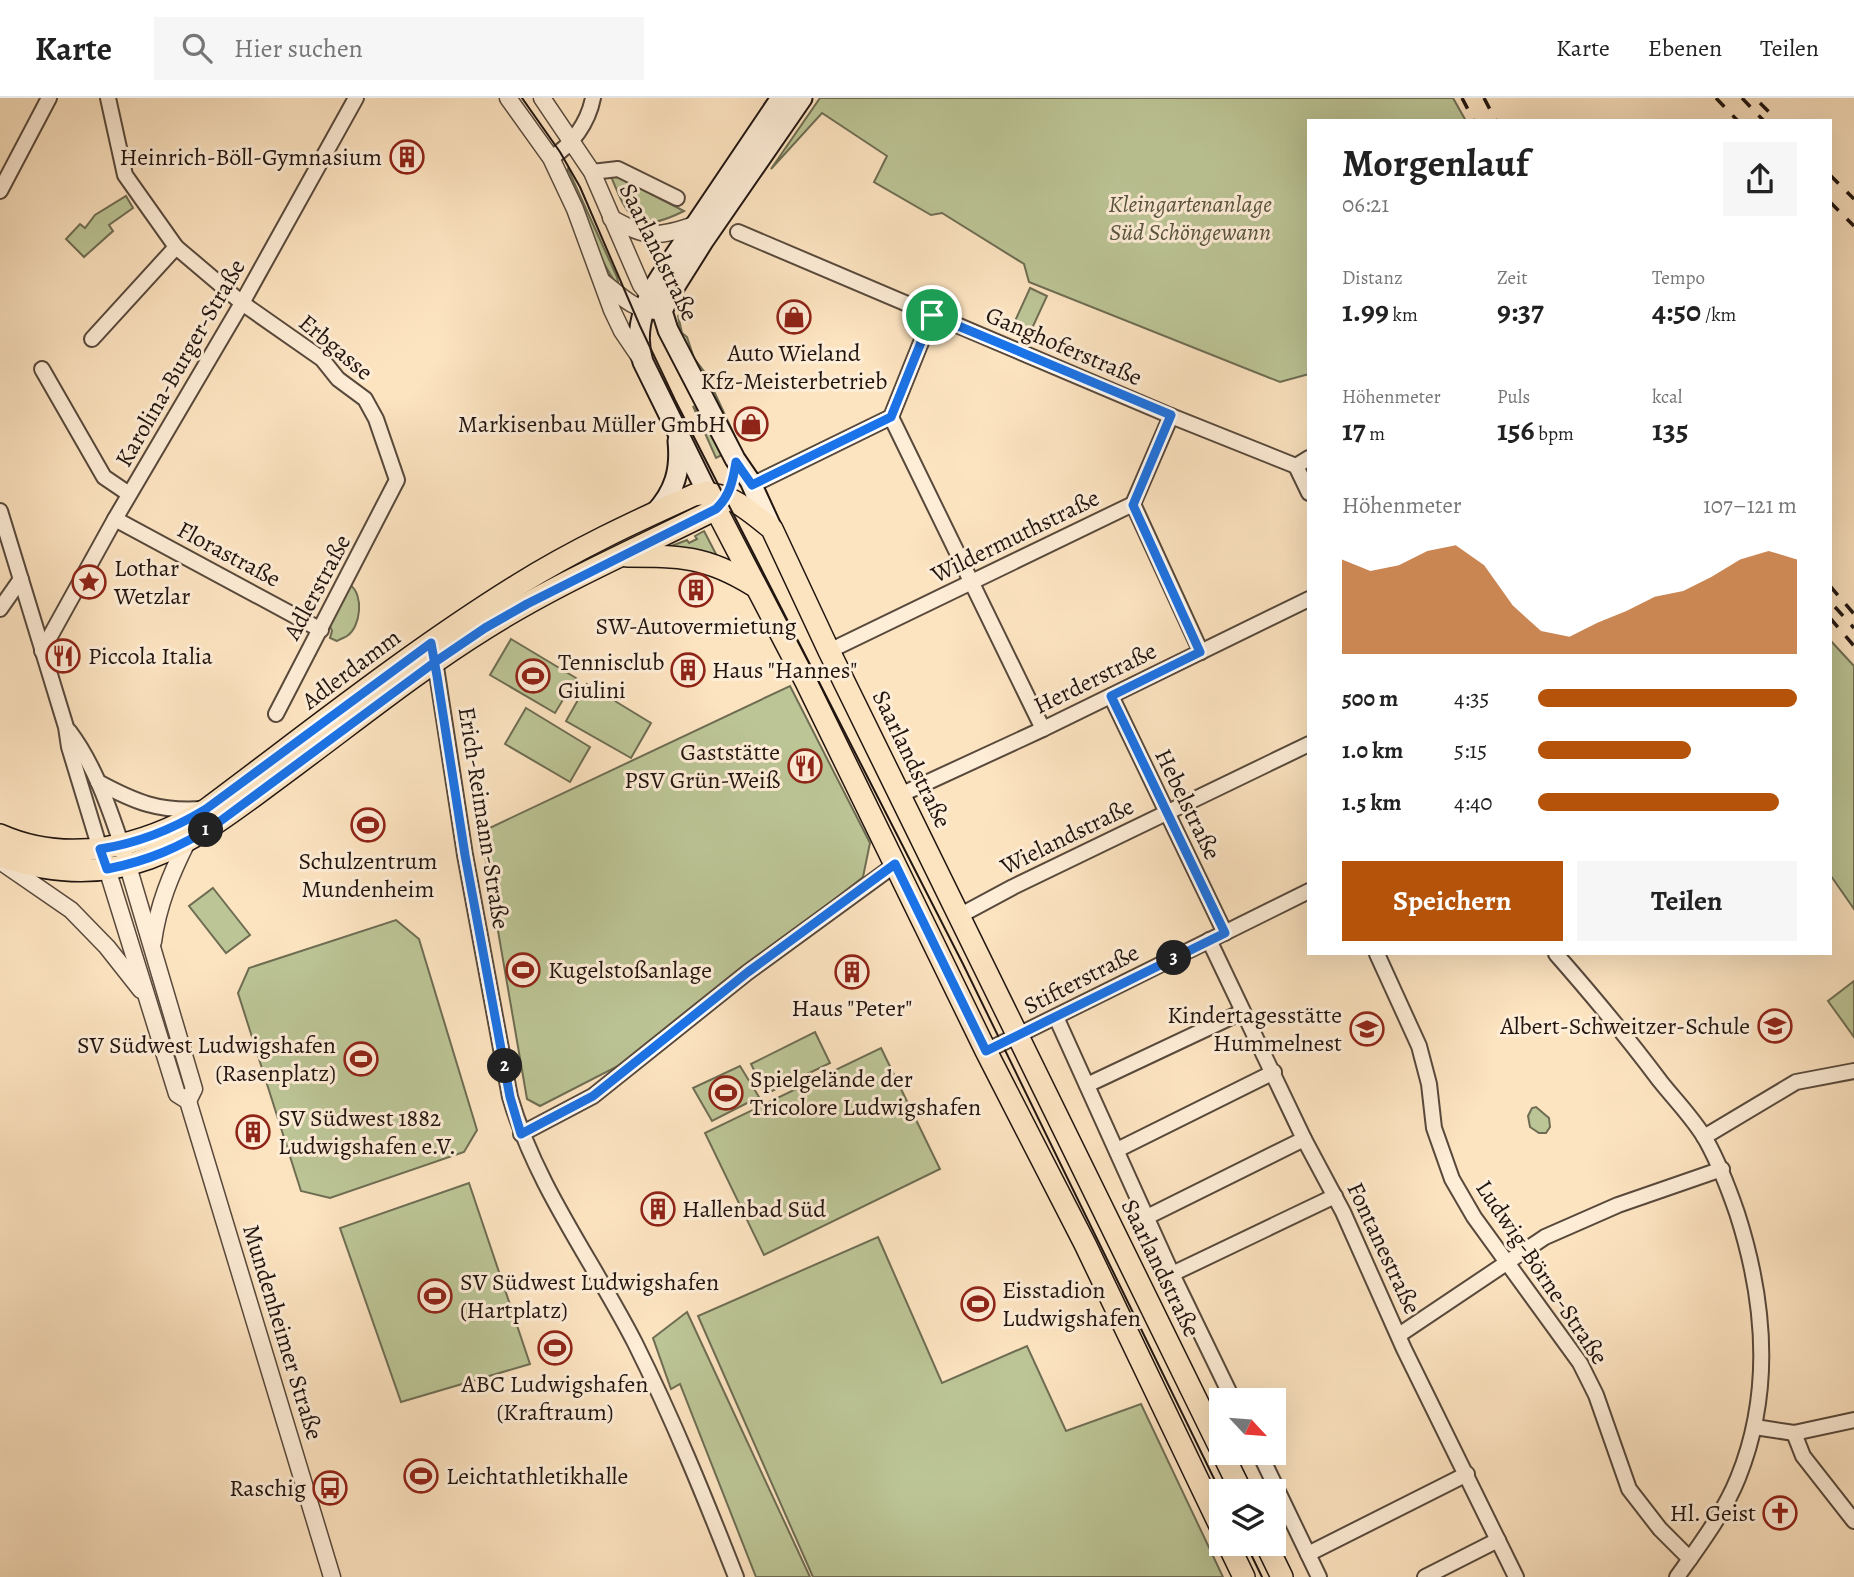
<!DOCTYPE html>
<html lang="de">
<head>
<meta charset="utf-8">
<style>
  body { margin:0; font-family:Alegreya,serif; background:#f6f6f6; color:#222; height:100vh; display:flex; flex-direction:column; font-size:26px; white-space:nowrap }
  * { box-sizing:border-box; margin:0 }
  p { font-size:23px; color:#767676 }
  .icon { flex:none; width:38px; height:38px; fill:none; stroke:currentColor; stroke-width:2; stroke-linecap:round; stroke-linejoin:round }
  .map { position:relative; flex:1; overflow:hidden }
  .side { position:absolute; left:1307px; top:21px; width:525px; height:836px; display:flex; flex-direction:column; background:#fff; border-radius:0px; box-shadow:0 7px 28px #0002 }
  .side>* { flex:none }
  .needle { width:46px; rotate:116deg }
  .controls { position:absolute; left:1209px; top:1290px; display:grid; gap:14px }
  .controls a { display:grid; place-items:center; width:77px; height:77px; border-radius:0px; background:#fff; box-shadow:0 7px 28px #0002; font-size:35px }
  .pin { position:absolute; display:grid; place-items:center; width:60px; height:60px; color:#fff; margin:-30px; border:4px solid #fff; border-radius:50%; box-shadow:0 2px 7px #0007 }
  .km { position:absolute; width:35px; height:35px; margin:-18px; border-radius:50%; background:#222; color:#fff; font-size:19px; line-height:35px; text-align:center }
  .round { display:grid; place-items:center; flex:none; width:74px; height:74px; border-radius:0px; background:#f6f6f6 }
  .head { display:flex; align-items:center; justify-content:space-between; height:119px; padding:0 35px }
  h1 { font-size:38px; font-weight:700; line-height:52px }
  .metrics { display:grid; grid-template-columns:repeat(3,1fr); gap:10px; height:119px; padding:7px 35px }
  .metrics div { display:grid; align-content:center }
  .metrics b { font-size:30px; font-weight:700 }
  .metrics small { font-size:19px; font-weight:400 }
  .metrics p { font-size:19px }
  .chart { height:196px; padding:14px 35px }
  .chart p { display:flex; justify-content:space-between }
  .chart svg { width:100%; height:126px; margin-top:7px; fill:#b45309; opacity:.7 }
  .action { display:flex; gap:14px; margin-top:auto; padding:14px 35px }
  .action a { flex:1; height:80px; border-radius:0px; background:#b45309; color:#fff; font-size:28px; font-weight:700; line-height:80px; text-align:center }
  .action a+a { background:#f6f6f6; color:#222 }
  ul { padding:0 35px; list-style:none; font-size:23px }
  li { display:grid; grid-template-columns:112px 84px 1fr; align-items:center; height:52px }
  li i { height:18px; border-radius:9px; background:#b45309 }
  header { display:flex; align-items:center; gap:42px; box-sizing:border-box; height:98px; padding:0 35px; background:#fff; border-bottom:2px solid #e0e0e0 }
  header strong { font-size:33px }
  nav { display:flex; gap:38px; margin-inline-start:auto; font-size:24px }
  .search { width:490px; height:63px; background:#f6f6f6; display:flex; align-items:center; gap:18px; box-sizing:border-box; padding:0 24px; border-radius:0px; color:#767676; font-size:26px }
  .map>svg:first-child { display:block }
</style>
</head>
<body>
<header>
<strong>Karte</strong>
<div class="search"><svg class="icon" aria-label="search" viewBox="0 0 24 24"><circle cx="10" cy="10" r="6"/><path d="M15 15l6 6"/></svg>Hier suchen</div>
<nav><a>Karte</a><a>Ebenen</a><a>Teilen</a></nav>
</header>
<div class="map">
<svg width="1854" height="1479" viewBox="0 0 1854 1479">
  <rect width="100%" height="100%" fill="#fde4c1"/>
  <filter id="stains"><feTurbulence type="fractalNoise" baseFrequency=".00286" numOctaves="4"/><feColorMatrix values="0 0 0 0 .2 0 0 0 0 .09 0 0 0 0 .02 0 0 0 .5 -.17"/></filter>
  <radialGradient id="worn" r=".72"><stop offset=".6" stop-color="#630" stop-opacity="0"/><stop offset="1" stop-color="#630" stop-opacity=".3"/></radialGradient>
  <g fill="#bcc596" stroke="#6e6d53" stroke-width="2">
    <path d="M820,0h633l13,23h-157v253l-29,8 -251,-100 -5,-18 -82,-51 -11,2 -57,-33 13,-26 -65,-43 -51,56z"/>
    <path d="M568,71l49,108 2,10c-24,-29 -33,-79 -53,-113z"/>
    <path d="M610,76l10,4 64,33c-50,25 -56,7 -74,-37z"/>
    <path d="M126,98l7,12 -24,17 4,6 -29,26 -18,-18 14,-15 5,4 10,-13z"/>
    <path d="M1030,190l17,8 -19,41 -17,-7z"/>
    <path d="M678,217l4,18 5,4 7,21 12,16 32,69 -57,-107z"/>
    <path d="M693,308l21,26 12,21 -10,5z"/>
    <path d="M704,433l14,27 -52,-10 21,-8 2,3 8,-4 -2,-3z"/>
    <path d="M350,487c14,9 11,42 -3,51 -3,2 -7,3 -10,5l-7,-3 2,-7 -2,-5z"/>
    <path d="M511,541l65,39 -21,35 -65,-38z"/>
    <path d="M1830,542l24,26v243l-23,-33z"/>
    <path d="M587,586l64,39 -20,35 -65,-37z"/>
    <path d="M790,588l80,157 -7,34 -239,186 -84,43 -13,-7 -46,-267z"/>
    <path d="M526,610l64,39 -20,35 -65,-38z"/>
    <path d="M213,790l37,47 -24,18 -37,-47z"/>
    <path d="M396,822l23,19 58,191 -13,22 -134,46 -29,-7 -63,-198 11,-25z"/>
    <path d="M1854,883v56l-26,-36z"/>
    <path d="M815,934l15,31 -64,31 -15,-30z"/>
    <path d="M881,950l59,121 -176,86 -59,-122z"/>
    <path d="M740,968l19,31 -47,24 -19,-33z"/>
    <path d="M1536,1009l13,11 1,9 -4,6h-7l-9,-6 -2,-11 4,-8z"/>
    <path d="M469,1085l61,181 -129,38 -61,-174z"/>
    <path d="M878,1139l64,146 85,-37 39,85 75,-27 82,173h-410l-115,-261z"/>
    <path d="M687,1214l123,265h-54l-76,-193 -9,5 -18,-51z"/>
  </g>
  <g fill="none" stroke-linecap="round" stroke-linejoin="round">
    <defs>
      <g id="minor">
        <path d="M108,0l17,77 51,72 66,56 80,56 16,20 27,20 11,20 21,61 -121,234"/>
        <path d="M551,60c21,-13 37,-35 42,-60"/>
        <path d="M592,74l26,-3 59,29"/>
        <path d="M0,93l49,-93"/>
        <path d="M738,134l433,184 125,50"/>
        <path d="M92,241l84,-92"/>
        <path d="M42,271l62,108 25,17"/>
        <path d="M891,319l152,312"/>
        <path d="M1296,368l13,27"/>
        <path d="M1296,368l13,-8"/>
        <path d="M752,387l139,-68 41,-102"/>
        <path d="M1133,406l68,148"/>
        <path d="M0,413l66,216 3,20 31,102"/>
        <path d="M115,421l206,111"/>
        <path d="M0,511l21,-30"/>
        <path d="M42,553l73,-132 127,-216 114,-205"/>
        <path d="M829,553l304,-147 38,-88"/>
        <path d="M434,556l31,201 45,242c26,89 83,164 125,246 38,76 70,155 101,234"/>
        <path d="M1111,598l114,237"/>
        <path d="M69,633c25,33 40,76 53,115"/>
        <path d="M98,684c37,20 61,30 104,27"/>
        <path d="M900,697l143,-66 266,-130"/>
        <path d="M959,818l54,-29 296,-143"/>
        <path d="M1209,842l95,199 39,73 61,137 112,228"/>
        <path d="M1377,856l42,92 10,38 5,44 18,51 22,38 106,146 16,32 33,94 31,40 30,30"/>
        <path d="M1556,856c36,41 71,83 104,127 15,19 34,38 46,59 13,23 22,47 31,73 28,87 36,179 1,265 -14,35 -39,68 -61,99"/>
        <path d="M1056,919l116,257 61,126"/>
        <path d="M986,953l323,-160"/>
        <path d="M1087,987l155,-73"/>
        <path d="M521,1036l72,-38 155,-124 148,-108"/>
        <path d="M1704,1039l92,-55 58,-11"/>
        <path d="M1117,1052l157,-78"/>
        <path d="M1147,1119l157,-78"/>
        <path d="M1172,1176l163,-78"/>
        <path d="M1399,1237l146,-98 73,-32 104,-36"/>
        <path d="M1755,1329l39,6 60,-13"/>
        <path d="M1794,1335l9,23 51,65"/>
        <path d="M1259,1354l60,125"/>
        <path d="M1308,1456l159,-80"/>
        <path d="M1425,1479l73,-37"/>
      </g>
      <g id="tertiary">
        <path d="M508,0l43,60 24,51 37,101 10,21 19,28"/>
        <path d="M542,0l50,74 49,113 14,18"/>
        <path d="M611,120c35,20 46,20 83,7"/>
        <path d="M603,184c18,14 29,27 53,29"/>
        <path d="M125,758l69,233 -6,12"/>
        <path d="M104,761l73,235 11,7 144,476"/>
        <path d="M0,763l71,49 36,37 34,43"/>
        <path d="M153,844c5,-37 18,-68 34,-100"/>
      </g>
      <g id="secondary">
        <path d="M707,394l-64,-130c-10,-31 1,-60 18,-86l120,-178"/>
        <path d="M655,415c20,-22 26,-43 23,-72"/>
        <path d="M772,431l-22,-48 -15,-22 -67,-129 -6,-19 10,-20 32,-51 98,-142"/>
      </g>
      <g id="primary">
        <path d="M707,394l99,190 180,369 99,193 137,286"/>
        <path d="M627,458c53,0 79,0 126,29"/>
        <path d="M0,737c70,31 144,11 207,-26 102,-76 203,-157 311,-224 56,-35 116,-63 176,-90 31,-7 55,15 78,34l57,122 393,801"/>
        <path d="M0,758c130,44 198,-19 297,-92 62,-46 123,-95 189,-136 73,-46 153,-80 230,-119l10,-10"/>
        <path d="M1222,1354l19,39"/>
        <path d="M1228,1446l16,33"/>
        <path d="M1266,1446l16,33"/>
      </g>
    </defs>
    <use href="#minor" stroke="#58493c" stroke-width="18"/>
    <use href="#tertiary" stroke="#58493c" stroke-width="19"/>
    <use href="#secondary" stroke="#211510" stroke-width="23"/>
    <use href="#primary" stroke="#211510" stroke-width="24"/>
    <use href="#minor" stroke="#feedd7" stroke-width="14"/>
    <use href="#tertiary" stroke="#feedd7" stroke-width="16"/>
    <use href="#secondary" stroke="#feedd7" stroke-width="19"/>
    <use href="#primary" stroke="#fde4c1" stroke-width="21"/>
    <g stroke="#211510" stroke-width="2">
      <path d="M522,0l38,54 20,35 60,139 35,74 288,564 259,531"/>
      <path d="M1246,1446l16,33"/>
    </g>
    <g stroke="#211510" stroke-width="3.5" stroke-dasharray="12 12" stroke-linecap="butt">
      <path d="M1462,0l12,23"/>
      <path d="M1484,0l12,23"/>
      <path d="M1716,0l22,23"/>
      <path d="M1742,0l22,23"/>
      <path d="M1760,5l18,18"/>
      <path d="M1830,77l24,24"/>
      <path d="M1830,104l24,24"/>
      <path d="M1830,488l24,28"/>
      <path d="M1835,509l19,21"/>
      <path d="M1830,520l24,28"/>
    </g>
  </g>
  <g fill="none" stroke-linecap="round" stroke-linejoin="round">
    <defs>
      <path id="route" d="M932,217l-41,102 -139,68 -16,-23c-3,18 -6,34 -20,47l-189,95 -42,24 -50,34 -220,163c-35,22 -67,36 -108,44l-7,-20c40,-6 73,-20 106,-40l225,-166 6,33 28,179 45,242 11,37 72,-38 155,-124 147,-108 91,187 239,-118 -114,-237 89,-44 -67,-147 38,-90 -239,-100"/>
    </defs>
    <use href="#route" stroke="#fff" stroke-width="14"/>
    <use href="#route" stroke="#1a73e8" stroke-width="9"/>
  </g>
  <defs>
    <symbol id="building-ring" viewBox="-11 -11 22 22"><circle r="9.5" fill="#feedd7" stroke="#8f2418" stroke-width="1.5"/><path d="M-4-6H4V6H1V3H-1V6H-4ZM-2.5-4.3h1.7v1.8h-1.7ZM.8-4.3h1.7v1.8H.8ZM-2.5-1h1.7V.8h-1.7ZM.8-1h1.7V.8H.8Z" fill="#8f2418"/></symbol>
    <symbol id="shop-ring" viewBox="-11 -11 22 22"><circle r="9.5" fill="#feedd7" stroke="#8f2418" stroke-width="1.5"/><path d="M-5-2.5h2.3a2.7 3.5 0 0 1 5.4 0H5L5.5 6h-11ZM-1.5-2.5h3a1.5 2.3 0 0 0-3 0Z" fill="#8f2418"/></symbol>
    <symbol id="sight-ring" viewBox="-11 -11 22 22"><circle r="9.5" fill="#feedd7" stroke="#8f2418" stroke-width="1.5"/><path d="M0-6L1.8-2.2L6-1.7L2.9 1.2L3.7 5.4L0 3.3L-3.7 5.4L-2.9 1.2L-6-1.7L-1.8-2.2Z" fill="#8f2418"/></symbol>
    <symbol id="restaurant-ring" viewBox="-11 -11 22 22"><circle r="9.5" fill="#feedd7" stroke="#8f2418" stroke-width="1.5"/><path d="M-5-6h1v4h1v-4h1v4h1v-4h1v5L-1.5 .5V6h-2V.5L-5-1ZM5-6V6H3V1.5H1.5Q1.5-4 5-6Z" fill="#8f2418"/></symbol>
    <symbol id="stadium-ring" viewBox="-11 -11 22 22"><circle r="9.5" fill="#feedd7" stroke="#8f2418" stroke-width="1.5"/><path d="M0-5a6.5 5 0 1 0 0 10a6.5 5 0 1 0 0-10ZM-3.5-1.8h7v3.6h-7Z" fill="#8f2418"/></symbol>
    <symbol id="school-ring" viewBox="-11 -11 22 22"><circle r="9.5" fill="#feedd7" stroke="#8f2418" stroke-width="1.5"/><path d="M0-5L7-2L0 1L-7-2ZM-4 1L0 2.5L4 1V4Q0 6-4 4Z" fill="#8f2418"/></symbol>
    <symbol id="bus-ring" viewBox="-11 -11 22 22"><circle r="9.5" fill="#feedd7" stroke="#8f2418" stroke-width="1.5"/><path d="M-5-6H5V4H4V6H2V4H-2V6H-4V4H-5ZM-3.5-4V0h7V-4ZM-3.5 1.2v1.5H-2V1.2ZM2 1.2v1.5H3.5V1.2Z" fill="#8f2418"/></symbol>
    <symbol id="church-ring" viewBox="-11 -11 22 22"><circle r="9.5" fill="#feedd7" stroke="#8f2418" stroke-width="1.5"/><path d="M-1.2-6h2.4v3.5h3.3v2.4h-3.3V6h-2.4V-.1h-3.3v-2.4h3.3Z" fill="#8f2418"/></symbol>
  </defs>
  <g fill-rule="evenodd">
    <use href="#building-ring" x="388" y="40" width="38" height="38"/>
    <use href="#shop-ring" x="775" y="200" width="38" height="38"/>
    <use href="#shop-ring" x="732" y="307" width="38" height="38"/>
    <use href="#sight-ring" x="70" y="465" width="38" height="38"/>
    <use href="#building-ring" x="677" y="473" width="38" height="38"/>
    <use href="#restaurant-ring" x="44" y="539" width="38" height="38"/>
    <use href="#building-ring" x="669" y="553" width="38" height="38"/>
    <use href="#stadium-ring" x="514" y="559" width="38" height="38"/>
    <use href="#restaurant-ring" x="786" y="649" width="38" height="38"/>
    <use href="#stadium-ring" x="349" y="708" width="38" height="38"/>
    <use href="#stadium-ring" x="504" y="853" width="38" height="38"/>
    <use href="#building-ring" x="833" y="855" width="38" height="38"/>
    <use href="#school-ring" x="1756" y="909" width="38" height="38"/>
    <use href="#school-ring" x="1348" y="912" width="38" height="38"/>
    <use href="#stadium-ring" x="342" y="942" width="38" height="38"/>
    <use href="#stadium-ring" x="707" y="976" width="38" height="38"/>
    <use href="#building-ring" x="234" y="1015" width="38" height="38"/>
    <use href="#building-ring" x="639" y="1092" width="38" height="38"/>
    <use href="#stadium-ring" x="416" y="1179" width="38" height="38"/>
    <use href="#stadium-ring" x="959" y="1187" width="38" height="38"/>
    <use href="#stadium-ring" x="536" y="1231" width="38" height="38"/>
    <use href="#stadium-ring" x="402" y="1359" width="38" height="38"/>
    <use href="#bus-ring" x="311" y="1371" width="38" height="38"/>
    <use href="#church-ring" x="1761" y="1396" width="38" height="38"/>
  </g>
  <g text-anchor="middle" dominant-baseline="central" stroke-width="6" stroke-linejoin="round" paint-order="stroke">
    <g font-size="24" fill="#211510" stroke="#feedd7" text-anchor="start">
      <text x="382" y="59" text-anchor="end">Heinrich-Böll-Gymnasium</text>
      <text x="794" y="255" text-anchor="middle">Auto Wieland<tspan x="794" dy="28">Kfz-Meisterbetrieb</tspan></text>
      <text x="726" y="326" text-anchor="end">Markisenbau Müller GmbH</text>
      <text x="114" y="470">Lothar<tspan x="114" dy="28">Wetzlar</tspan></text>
      <text x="696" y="528" text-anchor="middle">SW-Autovermietung</text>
      <text x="88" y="558">Piccola Italia</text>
      <text x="558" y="564">Tennisclub<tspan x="558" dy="28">Giulini</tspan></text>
      <text x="712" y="572">Haus "Hannes"</text>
      <text x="780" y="654" text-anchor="end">Gaststätte<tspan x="780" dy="28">PSV Grün-Weiß</tspan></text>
      <text x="368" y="763" text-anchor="middle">Schulzentrum<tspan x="368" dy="28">Mundenheim</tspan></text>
      <text x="548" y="872">Kugelstoßanlage</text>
      <text x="852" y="910" text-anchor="middle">Haus "Peter"</text>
      <text x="1342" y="917" text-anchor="end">Kindertagesstätte<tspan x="1342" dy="28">Hummelnest</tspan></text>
      <text x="1750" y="928" text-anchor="end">Albert-Schweitzer-Schule</text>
      <text x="336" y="947" text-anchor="end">SV Südwest Ludwigshafen<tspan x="336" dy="28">(Rasenplatz)</tspan></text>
      <text x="750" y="981">Spielgelände der<tspan x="750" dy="28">Tricolore Ludwigshafen</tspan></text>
      <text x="278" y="1020">SV Südwest 1882<tspan x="278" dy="28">Ludwigshafen e.V.</tspan></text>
      <text x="682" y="1111">Hallenbad Süd</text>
      <text x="460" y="1184">SV Südwest Ludwigshafen<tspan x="460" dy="28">(Hartplatz)</tspan></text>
      <text x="1002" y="1192">Eisstadion<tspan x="1002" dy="28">Ludwigshafen</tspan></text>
      <text x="555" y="1286" text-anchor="middle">ABC Ludwigshafen<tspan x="555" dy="28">(Kraftraum)</tspan></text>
      <text x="446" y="1378">Leichtathletikhalle</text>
      <text x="306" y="1390" text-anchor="end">Raschig</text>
      <text x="1756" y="1415" text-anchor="end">Hl. Geist</text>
    </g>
    <g font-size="24" font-style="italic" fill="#57533f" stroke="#feedd7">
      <text x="1190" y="106">Kleingartenanlage<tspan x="1190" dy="28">Süd Schöngewann</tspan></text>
    </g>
    <g font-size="24" fill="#211510" stroke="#feedd7">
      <text transform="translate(659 154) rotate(64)">Saarlandstraße</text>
      <text transform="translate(1064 248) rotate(23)">Ganghoferstraße</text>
      <text transform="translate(336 249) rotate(40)">Erbgasse</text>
      <text transform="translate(180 265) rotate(-60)">Karolina-Burger-Straße</text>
      <text transform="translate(1015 438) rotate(-26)">Wildermuthstraße</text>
      <text transform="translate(229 456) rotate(28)">Florastraße</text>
      <text transform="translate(317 489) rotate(-62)">Adlerstraße</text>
      <text transform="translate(351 571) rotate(-37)">Adlerdamm</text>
      <text transform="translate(1095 580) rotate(-26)">Herderstraße</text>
      <text transform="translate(912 661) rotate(64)">Saarlandstraße</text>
      <text transform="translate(1188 706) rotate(64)">Hebelstraße</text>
      <text transform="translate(484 720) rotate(81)">Erich-Reimann-Straße</text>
      <text transform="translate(1067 738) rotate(-26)">Wielandstraße</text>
      <text transform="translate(1081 881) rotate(-27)">Stifterstraße</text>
      <text transform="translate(1384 1150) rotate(65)">Fontanestraße</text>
      <text transform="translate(1161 1170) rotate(64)">Saarlandstraße</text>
      <text transform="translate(1542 1174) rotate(56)">Ludwig-Börne-Straße</text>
      <text transform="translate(283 1234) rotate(73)">Mundenheimer Straße</text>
    </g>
  </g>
  <rect width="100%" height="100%" filter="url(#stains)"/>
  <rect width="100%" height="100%" fill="url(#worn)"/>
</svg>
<div class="controls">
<a><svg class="needle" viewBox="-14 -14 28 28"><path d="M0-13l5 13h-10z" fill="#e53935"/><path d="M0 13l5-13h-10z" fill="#767676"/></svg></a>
<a><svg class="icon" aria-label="layers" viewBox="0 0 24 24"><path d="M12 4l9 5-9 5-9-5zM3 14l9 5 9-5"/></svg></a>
</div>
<div class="pin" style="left:932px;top:217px;background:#1e9e55"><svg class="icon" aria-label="arrive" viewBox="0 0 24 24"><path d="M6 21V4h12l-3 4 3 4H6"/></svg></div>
<b class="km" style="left:206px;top:732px">1</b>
<b class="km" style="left:505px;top:968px">2</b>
<b class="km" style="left:1174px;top:860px">3</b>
<section class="side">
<div class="head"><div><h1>Morgenlauf</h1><p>06:21</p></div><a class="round"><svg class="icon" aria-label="share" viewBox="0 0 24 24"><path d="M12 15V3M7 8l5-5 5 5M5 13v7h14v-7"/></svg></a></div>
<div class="metrics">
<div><p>Distanz</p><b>1.99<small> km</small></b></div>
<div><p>Zeit</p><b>9:37</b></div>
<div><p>Tempo</p><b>4:50<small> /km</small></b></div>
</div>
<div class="metrics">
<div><p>Höhenmeter</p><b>17<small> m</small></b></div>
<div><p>Puls</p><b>156<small> bpm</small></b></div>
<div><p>kcal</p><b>135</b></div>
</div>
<div class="chart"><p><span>Höhenmeter</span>107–121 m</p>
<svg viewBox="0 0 160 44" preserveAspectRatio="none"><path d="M0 44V11L10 15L20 13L30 8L40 6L50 13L60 27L70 36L80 38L90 33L100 29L110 24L120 22L130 17L140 11L150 8L160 11V44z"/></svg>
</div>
<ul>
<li><b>500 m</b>4:35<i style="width:100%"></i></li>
<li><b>1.0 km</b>5:15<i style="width:59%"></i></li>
<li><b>1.5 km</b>4:40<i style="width:93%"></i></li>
</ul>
<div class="action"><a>Speichern</a><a>Teilen</a></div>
</section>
</div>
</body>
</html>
